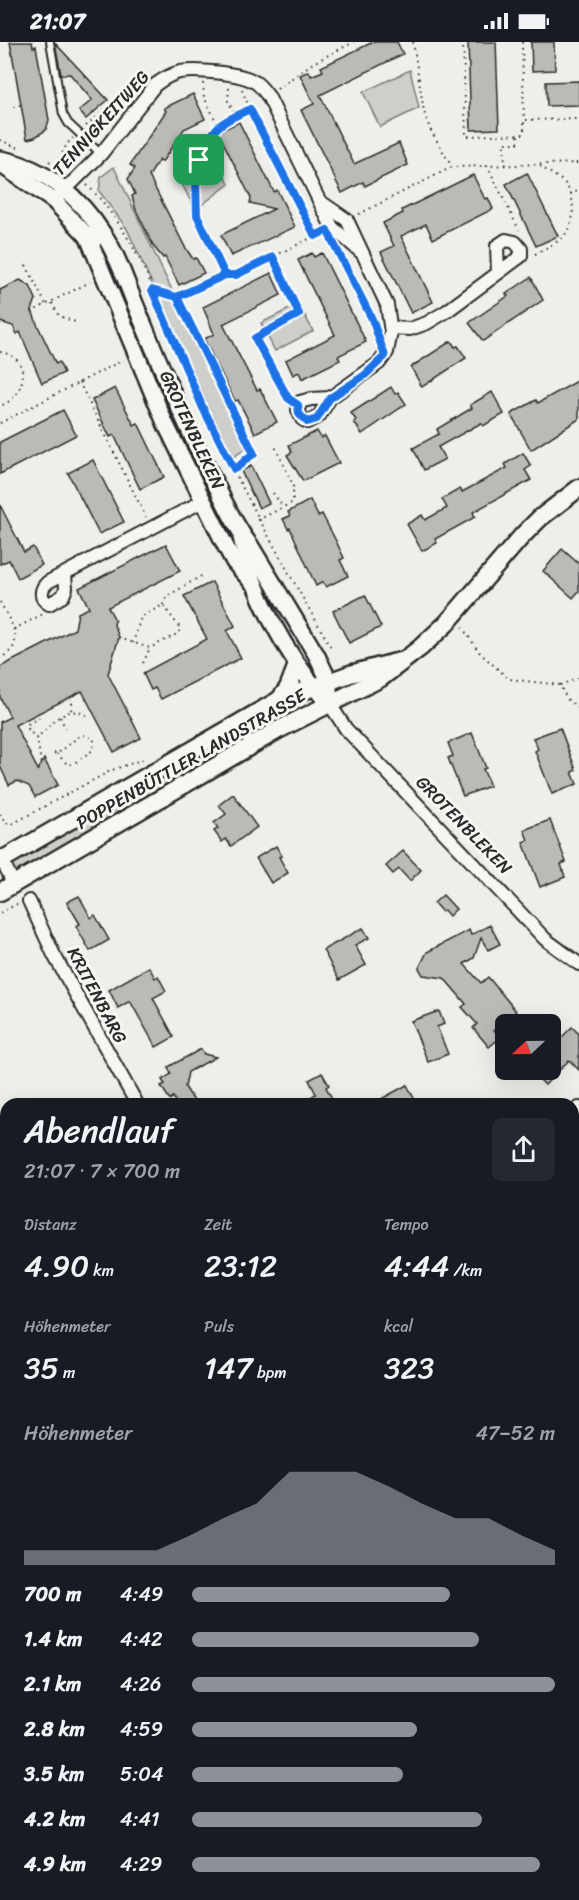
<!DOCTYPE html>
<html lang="de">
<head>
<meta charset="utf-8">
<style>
  body { margin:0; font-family:Sriracha,sans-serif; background:#242831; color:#f1f3f6; height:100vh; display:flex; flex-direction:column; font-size:22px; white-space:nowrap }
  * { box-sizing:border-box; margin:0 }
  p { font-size:20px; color:#9ea1a6 }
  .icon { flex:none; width:33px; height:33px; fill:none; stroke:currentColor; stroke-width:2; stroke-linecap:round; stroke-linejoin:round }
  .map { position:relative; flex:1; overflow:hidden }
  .sheet { position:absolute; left:0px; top:1056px; width:579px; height:802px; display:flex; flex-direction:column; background:#171b24; border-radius:18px 18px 0 0; box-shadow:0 6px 24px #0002 }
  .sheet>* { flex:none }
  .needle { width:39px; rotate:248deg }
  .controls { position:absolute; left:495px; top:972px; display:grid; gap:12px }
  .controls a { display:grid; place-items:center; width:66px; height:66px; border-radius:9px; background:#171b24; box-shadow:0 6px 24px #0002; font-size:30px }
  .pin { position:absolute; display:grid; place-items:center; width:51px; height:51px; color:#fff; margin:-26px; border-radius:12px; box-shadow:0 3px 9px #0006 }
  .round { display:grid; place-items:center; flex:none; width:63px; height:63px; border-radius:9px; background:#242831 }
  .head { display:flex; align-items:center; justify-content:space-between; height:102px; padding:0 24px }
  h1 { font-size:33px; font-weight:600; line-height:45px }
  .stats { display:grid; grid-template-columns:repeat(3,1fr); gap:9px; height:102px; padding:6px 24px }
  .stats div { display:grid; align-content:center }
  .stats b { font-size:30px; font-weight:600 }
  .stats small { font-size:16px; font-weight:400 }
  .stats p { font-size:16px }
  .chart { height:168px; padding:12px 24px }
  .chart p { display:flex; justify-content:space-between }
  .chart svg { width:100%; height:108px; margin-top:6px; fill:#8c9099; opacity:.7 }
  ul { padding:0 24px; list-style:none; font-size:20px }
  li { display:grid; grid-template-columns:96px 72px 1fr; align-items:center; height:45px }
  li i { height:15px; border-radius:8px; background:#8c9099 }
  .status { display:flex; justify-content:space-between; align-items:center; height:42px; padding:0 30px; background:#171b24; direction:ltr }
  .status svg { height:16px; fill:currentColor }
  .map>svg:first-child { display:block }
</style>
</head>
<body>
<div class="status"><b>21:07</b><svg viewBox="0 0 49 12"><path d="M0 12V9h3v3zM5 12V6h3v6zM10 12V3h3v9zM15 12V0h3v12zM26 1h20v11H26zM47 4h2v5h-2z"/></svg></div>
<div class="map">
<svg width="579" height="1858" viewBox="0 0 579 1858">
  <rect width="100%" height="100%" fill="#eeeeea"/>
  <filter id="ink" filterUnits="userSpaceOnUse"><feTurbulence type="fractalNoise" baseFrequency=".0167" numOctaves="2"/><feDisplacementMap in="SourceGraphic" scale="12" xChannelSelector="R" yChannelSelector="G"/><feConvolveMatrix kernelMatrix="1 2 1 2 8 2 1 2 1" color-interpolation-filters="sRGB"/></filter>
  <g filter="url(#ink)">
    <g fill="#cececa" stroke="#7c7c7a" stroke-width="1.5">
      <path d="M410,28l9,38 -39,19 -17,-35z"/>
      <path d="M212,109l17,33 -34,26 -17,-34 5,-11z"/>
      <path d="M114,125l132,281 -14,10 -105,-229 -28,-38 2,-14z"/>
      <path d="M103,218l16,26 54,132 60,123 -2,3 -38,-74z"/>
      <path d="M299,262l14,27 -38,20 -14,-28z"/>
      <path d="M296,658l4,1v4l-60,34 -42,29 -180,105 -8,-3 1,-6z"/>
      <path d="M576,1368l3,5v294l-6,3v-300z"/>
      <path d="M6,1441v158l-6,-4v-152z"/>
    </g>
    <g fill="#babab7" stroke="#2b2b2b" stroke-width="1.5">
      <path d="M10,0h22l1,5 3,-1 13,74 -3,10 -11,7 -8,2z"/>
      <path d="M373,0h24l6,12 -83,41 34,69 45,-21 9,22 -43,21 -2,-4 -21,11 -41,-83 13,-6 -14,-29 9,-4 2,5 12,-5 -2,-4z"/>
      <path d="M468,0h28l3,87 -28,1z"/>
      <path d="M531,0h23l1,28 -23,1z"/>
      <path d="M55,1l53,57 -22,19 -7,-8 13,-11 -22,-26 -9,1z"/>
      <path d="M579,39v24l-32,1 -1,-24z"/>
      <path d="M193,52l12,25 -21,10 -22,33 -3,-2 -10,16 36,71 8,12 3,-1 8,15 -25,12 -14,-28 -2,1 -9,-11 -18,-37 -4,-14 3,-2 -7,-15 7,-11 -5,-3 36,-54 -2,-3z"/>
      <path d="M239,80l35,70 3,-2 18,37 -64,29 -10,-21 53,-26 -24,-6 1,-5 -33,-66z"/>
      <path d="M527,131l31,63 -22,10 -30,-62z"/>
      <path d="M473,133l12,24 3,-1 5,11 -60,30 -7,-15 -25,12 32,66 -22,11 -30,-61 13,-6 -11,-23 20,-10 -1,-3z"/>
      <path d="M312,211l2,4 8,-4 44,89 -28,14 2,4 -38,19 -3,-7 -6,3 -7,-15 49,-25 -37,-75z"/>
      <path d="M271,231l10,22 -58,29 34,66 3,-1 17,33 -22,11 -17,-33 -3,1 -31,-62 10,-5 -11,-27z"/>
      <path d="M531,235l12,23 -60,41 -14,-18 39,-27 -2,-2z"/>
      <path d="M20,238l10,6 6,13 -4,11 5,14 19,40 3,-2 5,11 -22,10 -22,-51 -3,2 -4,-8 -13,-4v-32z"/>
      <path d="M451,299l4,6 3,-1 8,12 -44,29 -11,-20z"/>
      <path d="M579,338v39l-48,31 -20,-36 25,-14 2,3z"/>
      <path d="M391,345l4,7 3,-2 8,12 -44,30 -8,-12 2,-2 -5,-7z"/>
      <path d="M115,346l19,37 4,-2 26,54 -24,12 -26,-54 -4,2 -18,-37z"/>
      <path d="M492,350l12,22 -21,12 -2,-3 -43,24 7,12 -21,11 -11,-22 26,-14 -2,-5 35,-21 -2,-3z"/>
      <path d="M63,368l13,25 -76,39v-32z"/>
      <path d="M317,389l4,7 4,-2 14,27 -36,18 -16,-26 5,-3 -3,-7z"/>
      <path d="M523,411l8,13 -6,4 6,10 -58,32 2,5 -40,22 2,4 -15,8 -15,-27 15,-9 3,5 22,-12 -5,-9 18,-10 2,3 45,-24 -2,-4z"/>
      <path d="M93,418l31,62 -25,12 -31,-61z"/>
      <path d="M251,424l18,37 -10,5 -18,-37z"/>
      <path d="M310,458l8,16 4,-2 13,25 9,19 -4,2 8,16 -22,11 -3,-5 -7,4 -26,-58 -2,1 -5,-10 7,-3 -2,-4z"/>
      <path d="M0,463l24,47 9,-5 9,18 -24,13 -9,-18 -9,4z"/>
      <path d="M166,502l14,27 -72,36 7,13 -1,5 5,12 -11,37 33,64 -27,14 -32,-61 -67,34 23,45 6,-11 14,26 -23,12 -6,-11 -12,-5 -8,4 -9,-19v-44l10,-5 -10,-20v-30l75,-38 3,-16 11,-5 -10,-20z"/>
      <path d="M562,507l17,15v27l-6,7 -30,-27z"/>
      <path d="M212,540l23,44 -8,5 14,27 -80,41 -6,-11 -4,2 -8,-17 64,-34 -23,-43z"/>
      <path d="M365,553l16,32 -32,16 -16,-32z"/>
      <path d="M560,686l16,42 -4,2 5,12 -25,10 -17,-43 3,-2 -5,-11z"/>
      <path d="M472,691l14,35 -3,1 7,17 -27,10 -15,-38 5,-2 -5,-13z"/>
      <path d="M233,752l24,33 -26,19 -5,-7 -4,3 -8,-11 4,-3 -4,-5 12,-9 -7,-9z"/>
      <path d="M550,778l16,42 -5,2 4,13 -25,10 -17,-45 5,-2 -4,-10z"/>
      <path d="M276,804l6,10 -3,1 9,16 -17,10 -15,-25z"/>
      <path d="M403,809l18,19 -11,11 -11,-12 -6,5 -7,-8z"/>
      <path d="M443,853l13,14 -7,7 -5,-6 -2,2 -8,-9z"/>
      <path d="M79,854l12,22 4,-3 14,25 -19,11 -14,-25 4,-2 -13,-22z"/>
      <path d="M490,883l10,19 -12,6 -7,-12 -7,20 -10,6 17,19 7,-6 28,34 -22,19 7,7 -12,10 -16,-19 4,-4 -15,-17 4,-3 -22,-26 -21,-3 -4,-7 8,-16 42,-22 2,5z"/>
      <path d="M363,886l6,10 -14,7 11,20 -27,15 -16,-30z"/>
      <path d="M149,925l6,11 3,-2 8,15 -13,7 21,39 -18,10 -26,-46 -12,7 -9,-18z"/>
      <path d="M439,969l5,13 -7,3 11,27 -20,8 -17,-41z"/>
      <path d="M572,985l7,7v36l-10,-10 -24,25 -15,-15h20v-21z"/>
      <path d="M201,1007l3,5 12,3 -28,15 -3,15 11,17h-19l-4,-7 -3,3 -9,-14 4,-2 -3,-4 9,-6 -3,-7z"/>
      <path d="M322,1031l7,12 -3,2 9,17h-37l18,-10 -7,-14z"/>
      <path d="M407,1043l10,19h-45z"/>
    </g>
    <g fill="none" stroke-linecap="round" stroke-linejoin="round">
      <defs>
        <g id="service">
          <path d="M50,0l13,72 5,9 33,31"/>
          <path d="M267,1852l3,6"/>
        </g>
        <g id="minor">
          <path d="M54,159l47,-47 54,-69c8,-6 16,-11 25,-13 16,-3 61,1 75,10 5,3 9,9 13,14l64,131 30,26"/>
          <path d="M321,160l26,18 40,85 4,27 -4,20 -8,11 -49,35 -11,18 -12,6 -5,-3 -4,-9 2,-8 11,-3 19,-1"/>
          <path d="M391,286l19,1 17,-6 20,-12 74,-55v-7l-6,-7 -9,-2 -9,6 1,27"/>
          <path d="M65,532l1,14 -3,8 -14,8c-10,-6 -9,-15 -1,-22l155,-81"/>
          <path d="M329,661l17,26 199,210 34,25"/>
          <path d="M0,814l9,18 3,11"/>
          <path d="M29,859l25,54 83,149"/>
          <path d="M573,1071l6,-5"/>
          <path d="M0,1607l6,4"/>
          <path d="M573,1685l6,-3"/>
        </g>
        <g id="tertiary">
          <path d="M0,117c44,8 80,38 104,76 14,21 22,47 32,71 24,59 49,118 78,175 11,22 21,45 36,64l67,111 12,25v22"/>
          <path d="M0,122l54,37 39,41"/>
          <path d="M87,193l78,188 61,124 8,15 18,20"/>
          <path d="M241,495c11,56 44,116 81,159"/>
        </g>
        <g id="secondary">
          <path d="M280,657l8,-11 9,-23"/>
          <path d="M0,819l279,-161 71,-26 50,-13"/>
          <path d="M0,850l278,-162 103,-52 39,-30 26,-24 76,-88 18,-18 39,-30"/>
        </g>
        <g id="primary">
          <path d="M0,1808l6,2"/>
          <path d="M162,1852l10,6"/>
          <path d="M197,1852l6,6"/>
        </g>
      </defs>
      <use href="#service" stroke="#2b2b2b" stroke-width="10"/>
      <use href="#minor" stroke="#2b2b2b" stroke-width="16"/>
      <use href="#tertiary" stroke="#2b2b2b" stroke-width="20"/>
      <use href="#secondary" stroke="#2b2b2b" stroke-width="21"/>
      <use href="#primary" stroke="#2b2b2b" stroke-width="22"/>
      <g stroke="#2b2b2b" stroke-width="2" stroke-dasharray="1.5 4.5" stroke-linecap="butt">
        <path d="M413,0l11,70 6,17 22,38"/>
        <path d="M463,0l3,94 58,-2v-14l55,-1"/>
        <path d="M522,0l2,78"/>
        <path d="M203,41l1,14 14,28"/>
        <path d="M229,46l-1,13 8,15"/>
        <path d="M277,47l36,-26 41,-21"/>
        <path d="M242,48l8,19"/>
        <path d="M13,65l8,-2"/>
        <path d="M86,84l60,-50"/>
        <path d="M0,98l19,8"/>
        <path d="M49,119l13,8"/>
        <path d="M57,122l10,-20 6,-6"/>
        <path d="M487,123l32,65"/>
        <path d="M505,123l-1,-22h14v-9"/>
        <path d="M540,124l24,16 7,11"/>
        <path d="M87,143c58,56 82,150 115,222 40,83 84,162 130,242"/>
        <path d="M359,172l93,-47 127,-4"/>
        <path d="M337,207l40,85"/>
        <path d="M535,212c31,-16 43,-23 36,-61l8,-2"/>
        <path d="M273,215l26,57 -44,24 34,61"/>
        <path d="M26,223l20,40"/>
        <path d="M225,233c-9,-19 -23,-40 -28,-60 -6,-22 2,-73 20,-89 9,-7 23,-12 33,-17l65,127"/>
        <path d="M153,248l24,7 48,-22h11l85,-42"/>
        <path d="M177,255l77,157c-9,4 -11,11 -20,15"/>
        <path d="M52,261l7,13 19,7"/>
        <path d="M31,270l59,-30"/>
        <path d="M0,310c33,4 27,45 0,54"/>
        <path d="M79,340l67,135"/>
        <path d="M0,381l123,-63"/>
        <path d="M273,451l10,14"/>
        <path d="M258,478l35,-18v-17l-19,-41"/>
        <path d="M0,560c11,21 28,43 0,56"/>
        <path d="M163,563l3,-8 35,-21"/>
        <path d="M462,585l18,26 29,26 51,6 7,14 12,10"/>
        <path d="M14,587l29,-15"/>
        <path d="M119,596l31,10 29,-15 1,-5 -17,-23 -22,12 -8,26"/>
        <path d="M143,621l7,-15"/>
        <path d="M560,643l19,-7"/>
        <path d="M70,655l2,6 -1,8"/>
        <path d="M60,675l6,12"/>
        <path d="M37,696l-7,-6 -3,-5 1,-3 12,-7 -2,-4"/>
        <path d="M54,711l3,1 21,-17 6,-2 10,4 -1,11 -20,14h-6l-10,-10"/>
        <path d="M41,721l-4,-25 20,-20 14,-7 12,2 6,4"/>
        <path d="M0,772l5,9 7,1 100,-54 35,-12"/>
        <path d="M0,871l17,-9"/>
        <path d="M0,1524l6,4"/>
        <path d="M573,1576l6,-4"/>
        <path d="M579,1644l-4,15 4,11"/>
        <path d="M573,1716l6,-3"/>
        <path d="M573,1841l6,-5"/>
        <path d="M373,1852l5,6"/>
        <path d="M411,1858h5"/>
        <path d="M555,1858l6,-6"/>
      </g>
      <use href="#service" stroke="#f6f6f2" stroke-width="6"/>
      <use href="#minor" stroke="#f6f6f2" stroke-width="12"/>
      <use href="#tertiary" stroke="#f6f6f2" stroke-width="15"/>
      <use href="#secondary" stroke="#f6f6f2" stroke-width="16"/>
      <use href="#primary" stroke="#f6f6f2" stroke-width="18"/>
    </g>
  </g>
  <g fill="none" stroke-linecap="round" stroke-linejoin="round" filter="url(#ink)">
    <defs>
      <path id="route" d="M199,118l-3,22 1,33 28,60 -48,22 -25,-7 51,118 31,61c9,-4 11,-11 20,-15l-77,-157 48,-22h11l37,-18 26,57 -44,24 33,60 10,7 1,9 8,8 10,-3 13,-21 35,-23 20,-19 -13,-37 -45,-89 -12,6 -65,-127c-35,17 -34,15 -51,51"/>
    </defs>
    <use href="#route" stroke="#fff" stroke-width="12"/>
    <use href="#route" stroke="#1a73e8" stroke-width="8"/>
  </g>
  <g text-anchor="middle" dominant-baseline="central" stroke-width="6" stroke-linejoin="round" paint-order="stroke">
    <g font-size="18" fill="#2b2b2b" stroke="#f6f6f2">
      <text transform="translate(101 81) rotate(-48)">TENNIGKEITWEG</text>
      <text transform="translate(192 388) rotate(65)">GROTENBLEKEN</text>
      <text transform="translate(191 717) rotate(-30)">POPPENBÜTTLER LANDSTRASSE</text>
      <text transform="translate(464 783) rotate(46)">GROTENBLEKEN</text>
      <text transform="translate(97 953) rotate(62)">KRITENBARG</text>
    </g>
  </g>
</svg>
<div class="controls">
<a><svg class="needle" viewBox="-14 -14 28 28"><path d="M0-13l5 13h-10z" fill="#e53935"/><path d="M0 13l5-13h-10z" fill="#9ea1a6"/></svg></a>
</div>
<div class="pin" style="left:199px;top:118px;background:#1e9e55"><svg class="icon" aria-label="arrive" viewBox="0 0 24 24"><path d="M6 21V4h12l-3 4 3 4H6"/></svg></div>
<section class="sheet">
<div class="head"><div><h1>Abendlauf</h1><p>21:07 · 7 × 700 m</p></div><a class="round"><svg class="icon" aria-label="share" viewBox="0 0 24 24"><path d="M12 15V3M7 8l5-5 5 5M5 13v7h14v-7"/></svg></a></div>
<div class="stats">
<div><p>Distanz</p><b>4.90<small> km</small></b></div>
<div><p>Zeit</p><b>23:12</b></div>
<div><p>Tempo</p><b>4:44<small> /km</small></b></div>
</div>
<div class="stats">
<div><p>Höhenmeter</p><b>35<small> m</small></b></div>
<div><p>Puls</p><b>147<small> bpm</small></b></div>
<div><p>kcal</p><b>323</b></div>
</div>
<div class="chart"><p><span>Höhenmeter</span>47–52 m</p>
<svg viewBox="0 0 160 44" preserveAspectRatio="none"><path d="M0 44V38L10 38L20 38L30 38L40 38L50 32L60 25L70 19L80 6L90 6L100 6L110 12L120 19L130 25L140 25L150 32L160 38V44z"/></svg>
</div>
<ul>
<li><b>700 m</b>4:49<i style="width:71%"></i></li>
<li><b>1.4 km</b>4:42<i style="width:79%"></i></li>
<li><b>2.1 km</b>4:26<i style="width:100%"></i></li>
<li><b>2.8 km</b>4:59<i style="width:62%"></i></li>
<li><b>3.5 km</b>5:04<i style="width:58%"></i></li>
<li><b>4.2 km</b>4:41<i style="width:80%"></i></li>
<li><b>4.9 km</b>4:29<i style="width:96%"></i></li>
</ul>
</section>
</div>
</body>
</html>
